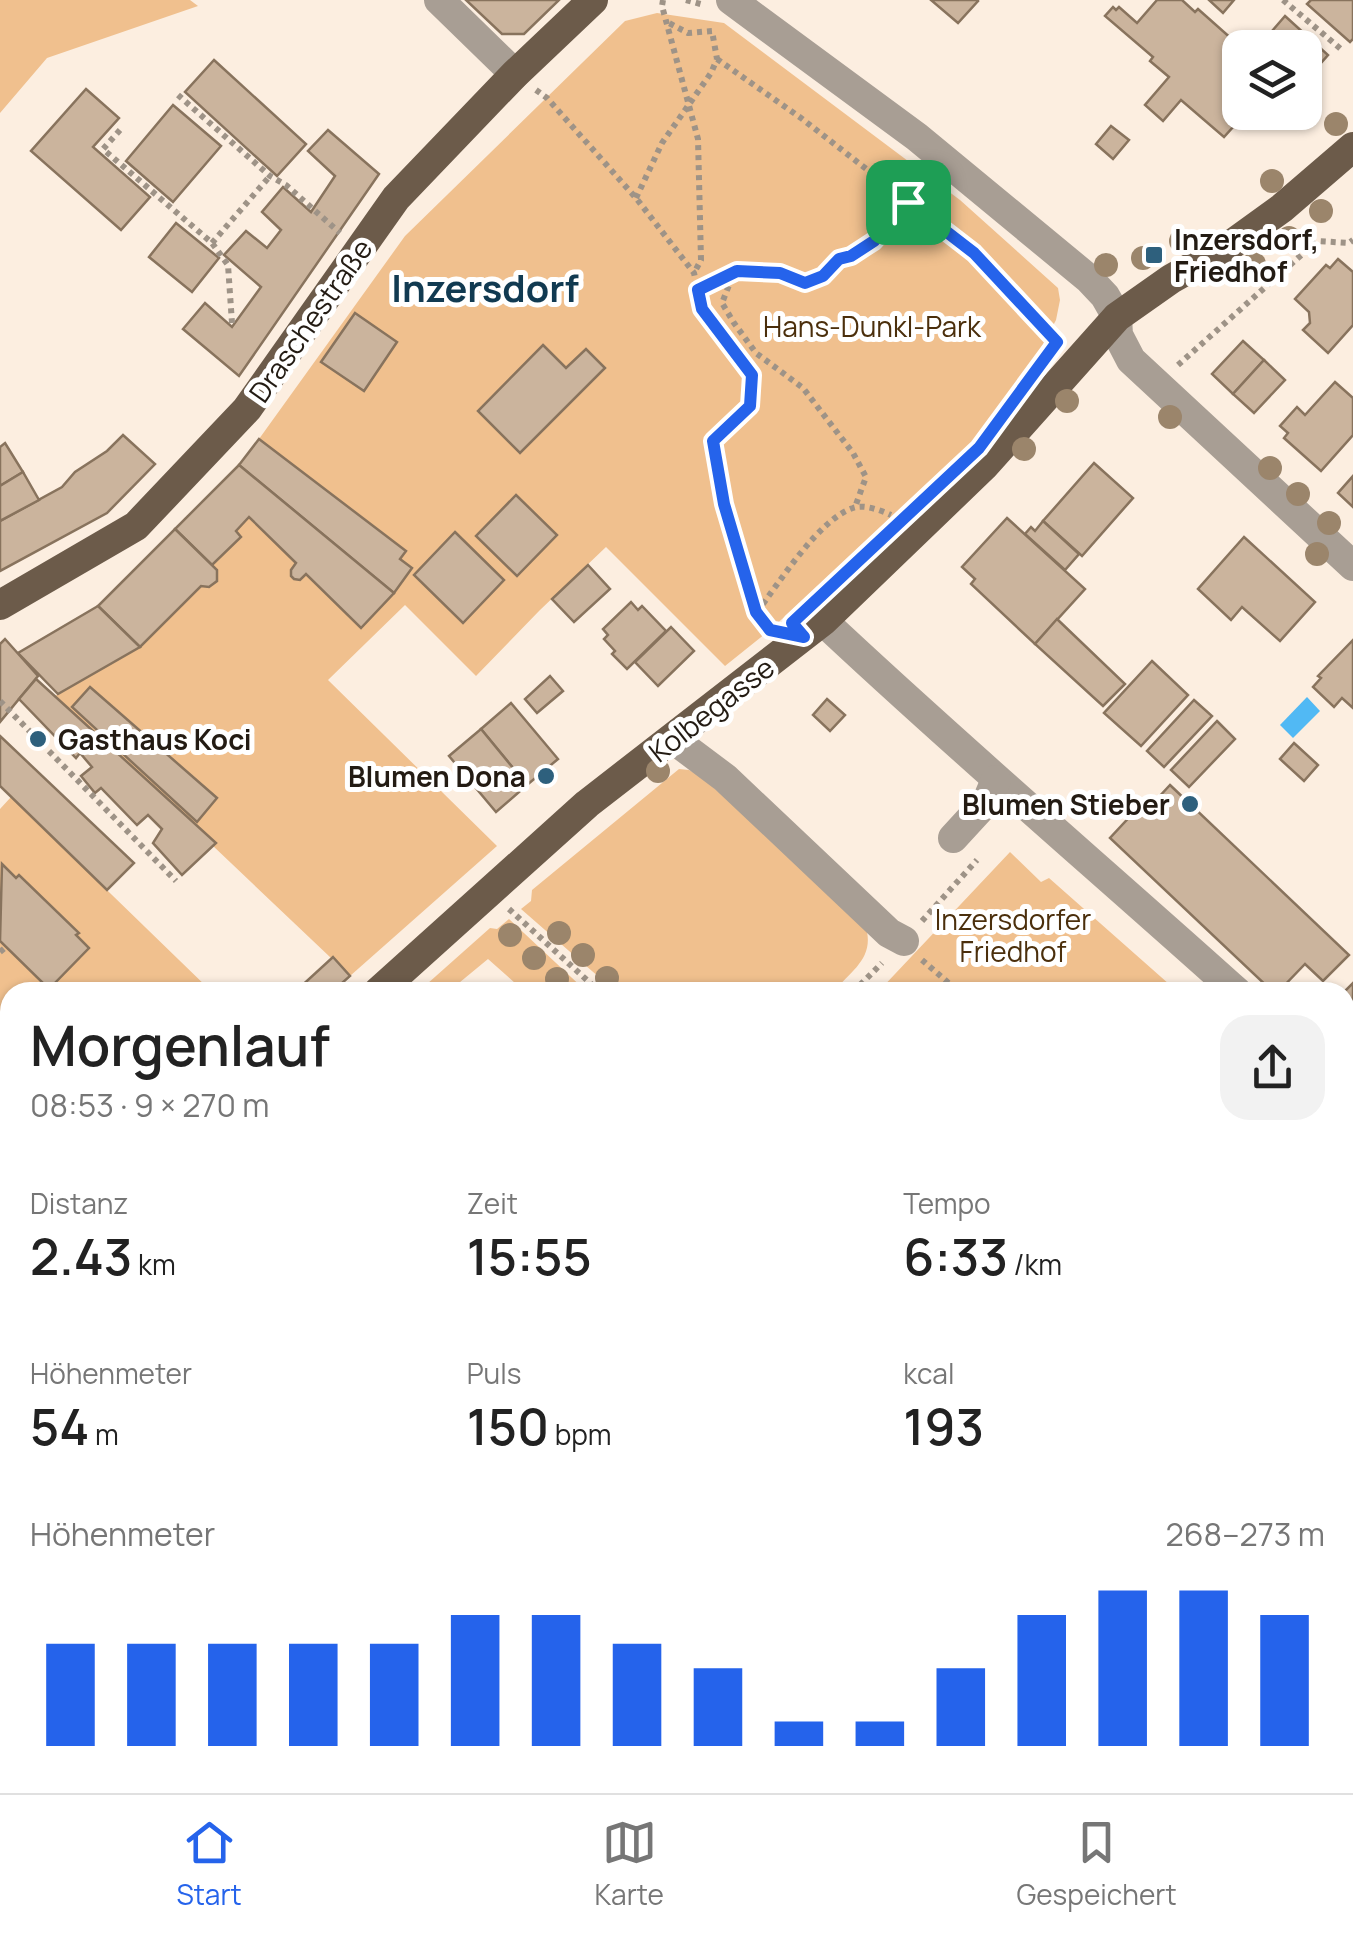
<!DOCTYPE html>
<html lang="de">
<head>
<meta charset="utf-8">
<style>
  body { margin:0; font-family:Manrope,sans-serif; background:#f2f2f2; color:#222; height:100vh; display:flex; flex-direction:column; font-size:38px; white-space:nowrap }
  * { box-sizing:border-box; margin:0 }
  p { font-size:32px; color:#767676 }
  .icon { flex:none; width:55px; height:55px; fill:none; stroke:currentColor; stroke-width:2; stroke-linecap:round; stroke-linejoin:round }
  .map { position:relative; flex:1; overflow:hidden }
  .side { position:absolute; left:0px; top:982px; width:1355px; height:812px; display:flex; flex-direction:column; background:#fff; border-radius:30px 30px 0 0; box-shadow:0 2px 8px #0004 }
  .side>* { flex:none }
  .tools { position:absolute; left:1222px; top:30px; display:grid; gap:20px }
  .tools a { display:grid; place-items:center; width:100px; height:100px; border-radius:20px; background:#fff; box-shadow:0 2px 8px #0004; font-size:50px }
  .pin { position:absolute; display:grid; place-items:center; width:85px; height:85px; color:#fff; margin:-42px; border-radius:20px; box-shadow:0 5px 15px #0006 }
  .round { display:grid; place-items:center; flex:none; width:105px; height:105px; border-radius:30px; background:#f2f2f2 }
  .headline { display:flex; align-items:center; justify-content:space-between; height:170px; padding:0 30px }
  h1 { font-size:55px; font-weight:600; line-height:75px }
  .metrics { display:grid; grid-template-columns:repeat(3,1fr); gap:15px; height:170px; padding:10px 30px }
  .metrics div { display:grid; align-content:center }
  .metrics b { font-size:50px; font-weight:600 }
  .metrics small { font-size:28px; font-weight:400 }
  .metrics p { font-size:28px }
  .chart { height:280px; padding:20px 30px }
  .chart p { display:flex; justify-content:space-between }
  .chart svg { width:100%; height:180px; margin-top:10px; stroke:#2563eb; stroke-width:6 }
  .menu { display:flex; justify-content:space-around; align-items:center; height:140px; border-top:2px solid #e0e0e0; background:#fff; font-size:28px; color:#767676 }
  .menu a { display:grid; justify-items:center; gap:5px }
  .menu .current { color:#2563eb }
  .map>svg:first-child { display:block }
</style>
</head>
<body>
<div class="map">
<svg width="1353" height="1793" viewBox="0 0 1353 1793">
  <rect width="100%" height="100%" fill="#fceee0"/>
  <g fill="#f0c08e">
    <path d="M0,0h190l8,6 -151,52 -47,55z"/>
    <path d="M657,13l67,10 236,177 98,88 2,12 -4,20 -26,49 -51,70 -209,191 -45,36 -119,-119 -66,63 -64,66 -71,-71 -77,75 169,166 -147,130 -295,-280 85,-49 61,-61 8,1 8,-6v-11l-5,-5 28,-28 -4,-6 13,-14 47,46 -5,7v6l9,4 6,-6 55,54 33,-35 18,-25 -12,-9 5,-9 -146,-111 146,-203 220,-215z"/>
    <path d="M679,769l10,1 13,7 163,147c11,33 -12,45 -32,68h-217l-95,-83 10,-8 1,-11z"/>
    <path d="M11,797l201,195h-202v36l-10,-10v-209z"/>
    <path d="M1010,852l31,30 8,-4 129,114h-300z"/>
    <path d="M509,919l78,73h-62l-37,-33 -40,33h-30l72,-64 7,1z"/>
    <path d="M1345,1140l8,7v646h-573l7,-8h558z"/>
    <path d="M8,1386l2,2v192l-10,-16v-171z"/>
    <path d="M0,1731l10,2v52h50l6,8h-66z"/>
  </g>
  <path fill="#51b9f4" d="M1307,697l13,14 -27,27 -13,-13z"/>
  <g fill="#cbb49d" stroke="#88735d" stroke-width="2.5">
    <path d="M466,0h93l-35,34h-22z"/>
    <path d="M931,0h46l1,1 -20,22z"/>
    <path d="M1157,0h25l13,12 3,-3 44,39h-2v63l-11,12 4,4 -9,10 -43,-37 -18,21 -18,-16 24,-28 -19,-16 3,-4 -48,-41 8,-9 3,3 3,-3 18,16z"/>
    <path d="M1209,0h25l-11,13z"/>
    <path d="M1311,0h42v39l-3,3 -43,-38z"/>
    <path d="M1285,16l43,39 -23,26v-33l-46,-2z"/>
    <path d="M214,60l92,84 -29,32 -92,-84z"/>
    <path d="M86,89l33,29 -26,29 57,50 -29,33 -90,-79z"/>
    <path d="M173,105l48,41 -48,56 -47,-41z"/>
    <path d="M1111,126l18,14 -16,19 -17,-15z"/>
    <path d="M328,130l51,44 -140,202 -56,-47 22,-26 27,24 29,-40 -37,-32 22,-24 21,17 14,-18 -19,-18 21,-25 28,25 24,-36 -27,-25z"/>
    <path d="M176,223l43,35 -27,34 -43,-35z"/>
    <path d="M1338,259l15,13v53l-25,28 -25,-23 7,-7 -1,-11 -14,-13 31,-34 4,3z"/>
    <path d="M355,313l42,29 -33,49 -43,-29z"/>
    <path d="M1243,341l21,19 -31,34 -21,-20z"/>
    <path d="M543,345l23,23 20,-19 19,19 -85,85 -42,-42z"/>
    <path d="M1264,360l21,20 -31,33 -21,-19z"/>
    <path d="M1335,382l18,16v37l-32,36 -37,-33 4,-5 -8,-7 17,-19 8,8z"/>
    <path d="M123,435l32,29 -48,49 -107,58v-50l62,-34 13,-15 32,-21z"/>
    <path d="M259,439l147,112 -6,8 12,9 -18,25 -155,-128z"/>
    <path d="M5,443l18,29 -23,14v-39z"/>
    <path d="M1094,463l39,35 -51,58 -39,-35z"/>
    <path d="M239,465l155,128 -33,35 -55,-54 -6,6 -6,-1 -3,-3v-6l5,-7 -47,-46 -13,14 5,6 -29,28 -37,-36z"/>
    <path d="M23,472l16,28 -39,21v-35z"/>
    <path d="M1353,476v31l-15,-14z"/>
    <path d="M516,495l41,40 -40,41 -41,-40z"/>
    <path d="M1007,518l78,71 -50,55 -64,-60 4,-5 -13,-12z"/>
    <path d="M1043,521l36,33 -14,16 -40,-36 6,-7 4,4z"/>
    <path d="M175,529l42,41v11l-8,6 -8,-1 -61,61 -42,-41z"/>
    <path d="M455,532l49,48 -41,43 -49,-48z"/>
    <path d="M1244,537l71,65 -35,39 -38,-34 -11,13 -33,-31z"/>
    <path d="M588,565l22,24 -36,33 -22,-23z"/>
    <path d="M631,602l7,8 4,-4 24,25 -39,38 -15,-15 3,-3 -11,-12 4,-4 -5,-6z"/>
    <path d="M98,606l42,41 -82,47 -40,-41z"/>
    <path d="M1057,619l68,65 -22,22 -68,-62z"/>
    <path d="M671,627l23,24 -36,35 -23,-24z"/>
    <path d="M5,639l33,37 -38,46v-78z"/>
    <path d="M1353,640v68l-11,-10 -8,9 -21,-20 8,-9 -3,-2z"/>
    <path d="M1152,661l36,34 -47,51 -37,-33z"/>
    <path d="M550,676l13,15 -26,22 -12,-14z"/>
    <path d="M36,679l180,164 -34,32 -29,-32 9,-14 -14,-14 -11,10 -36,-37 -6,5 -14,-17 11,-9 -12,-14 -4,5 -57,-59z"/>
    <path d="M90,687l127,111 -20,24 -125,-115z"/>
    <path d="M827,699l18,16 -15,16 -17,-16z"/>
    <path d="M1194,700l18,16 -48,51 -17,-16z"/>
    <path d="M511,703l47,56 -31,26 -46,-56z"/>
    <path d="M1217,721l18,18 -46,48 -18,-17z"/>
    <path d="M481,729l46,56 -31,27 -47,-56z"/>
    <path d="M0,736l134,127 -27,27 -107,-104z"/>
    <path d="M1294,743l24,22 -14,16 -24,-22z"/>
    <path d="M1170,785l179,170 -26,26 -18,-17 -27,28h-5l-163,-154 27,-29 6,5z"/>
    <path d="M2,864l14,14 3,-3 60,58 -3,2 13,13 -40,41 -49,-48z"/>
    <path d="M333,957l17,19 -18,16h-33l-2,-2z"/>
    <path d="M1353,983v68l-8,-7 -1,-52z"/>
    <path d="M7,1061l3,2v72l-10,11v-77z"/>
    <path d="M10,1135v48l-10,-9v-28z"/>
    <path d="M120,1785h40l-9,8h-24z"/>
    <path d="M160,1785h18l7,8h-34z"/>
    <path d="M212,1785h30l-10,8h-26l-1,-2z"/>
    <path d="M641,1785h82l8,8h-83z"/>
  </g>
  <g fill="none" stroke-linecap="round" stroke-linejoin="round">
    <g stroke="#9e9387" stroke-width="6" stroke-dasharray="5 5" stroke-linecap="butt">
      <path d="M663,0l-1,6 36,133 3,121 -7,13"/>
      <path d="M686,0l18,5"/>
      <path d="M1283,0l59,50"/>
      <path d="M717,59l84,59 173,135 83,89"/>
      <path d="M536,90l11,8 89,100 58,75 8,36 50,66 -2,32 -37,34 11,63 32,109 13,16"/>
      <path d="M178,95l92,81 16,9 54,48"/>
      <path d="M120,130l-17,19 109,94 16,22 4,58"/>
      <path d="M636,198l26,-55 49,-70 6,-14 -5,-28 -24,2 -19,-10"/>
      <path d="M212,243l58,-67"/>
      <path d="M733,275l4,-4 43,2 25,10 18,-7 16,-17 12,-3 23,-15 34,-39"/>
      <path d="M698,290l35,-15 -11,28 12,20 22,30 47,35 50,65 13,24 -11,30"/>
      <path d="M1178,365l139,-124 32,2 4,-3"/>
      <path d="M757,612c22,-29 62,-93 96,-104 11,-4 27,2 38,7"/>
      <path d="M0,701l176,180"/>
      <path d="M509,909l91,83"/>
      <path d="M922,921l55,-61"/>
      <path d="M0,952l6,-5"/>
      <path d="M922,960l37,32"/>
      <path d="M853,992l29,-29"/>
      <path d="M1345,1129l8,7"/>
      <path d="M1345,1177l8,8"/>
      <path d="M1345,1219l8,7"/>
      <path d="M1345,1257l8,-9"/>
      <path d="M1345,1290l6,-7 2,1"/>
      <path d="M1345,1304l8,7"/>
      <path d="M1345,1339l8,7"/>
      <path d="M1345,1374l8,6"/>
      <path d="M1345,1399l8,7"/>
      <path d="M1345,1424l8,7"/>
      <path d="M1345,1451l8,7"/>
      <path d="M1345,1487l8,7"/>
      <path d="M1345,1528l8,-9"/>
      <path d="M1345,1581l8,-9"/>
      <path d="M1345,1633l8,-9"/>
      <path d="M1345,1651l8,6"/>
      <path d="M1345,1712l8,-9"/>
      <path d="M1345,1769l8,-9"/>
      <path d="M1345,1782l8,7"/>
      <path d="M914,1785l9,8"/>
      <path d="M1015,1785l9,8"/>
      <path d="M1146,1785l9,8"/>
      <path d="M1195,1785l10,8"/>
      <path d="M1291,1785l10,8"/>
      <path d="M962,1793l7,-8"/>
      <path d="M1065,1793l7,-8"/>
      <path d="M1110,1793l7,-8"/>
      <path d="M1242,1793l7,-8"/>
    </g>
    <g stroke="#a89e94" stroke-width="30">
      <path d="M439,0l76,74"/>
      <path d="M731,0l186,137 172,142 16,17 12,21 1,18 13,25 222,206"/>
      <path d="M823,621c135,127 276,247 414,371"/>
      <path d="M673,739l52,39 164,155 15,8"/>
      <path d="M953,838l34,-37 9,-21"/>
      <path d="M1345,1090l8,7"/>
      <path d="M0,1204l10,9"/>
      <path d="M0,1683l10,12"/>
      <path d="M82,1785l7,8"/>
      <path d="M573,1785l7,8"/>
    </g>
    <g stroke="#6c5b4a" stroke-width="30">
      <path d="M0,605l136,-79 111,-117 149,-211 119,-124 78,-74"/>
      <path d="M378,992l209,-188 236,-183 161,-155 133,-149 54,-38 60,-34 51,-37 71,-61"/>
      <path d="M0,1318l10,-8"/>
    </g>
  </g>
  <g fill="#9b856b">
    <circle cx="1336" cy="124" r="12"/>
    <circle cx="1272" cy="181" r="12"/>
    <circle cx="1321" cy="211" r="12"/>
    <circle cx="1289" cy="238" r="12"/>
    <circle cx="1181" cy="241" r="12"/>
    <circle cx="1143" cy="258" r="12"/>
    <circle cx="1254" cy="264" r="12"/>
    <circle cx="1106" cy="265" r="12"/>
    <circle cx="1067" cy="401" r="12"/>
    <circle cx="1170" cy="417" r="12"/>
    <circle cx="1024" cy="449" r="12"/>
    <circle cx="1270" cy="468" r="12"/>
    <circle cx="1298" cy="494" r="12"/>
    <circle cx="1329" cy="523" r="12"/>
    <circle cx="1317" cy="554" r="12"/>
    <circle cx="658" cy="771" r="12"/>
    <circle cx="559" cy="933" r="12"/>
    <circle cx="510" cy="935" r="12"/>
    <circle cx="583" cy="955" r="12"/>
    <circle cx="534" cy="958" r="12"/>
    <circle cx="607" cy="978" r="12"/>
    <circle cx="557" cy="979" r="12"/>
  </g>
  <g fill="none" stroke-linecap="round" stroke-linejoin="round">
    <defs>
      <path id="route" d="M908,202l66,51 83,89 -78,106 -187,175 12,14 -34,-7 -14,-18 -32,-108 -11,-63 37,-35 2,-31 -50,-66 -4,-19 39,-19 43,2 25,10 18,-7 16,-17 12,-3 23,-15z"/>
    </defs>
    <use href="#route" stroke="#fff" stroke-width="20"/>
    <use href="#route" stroke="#2563eb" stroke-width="12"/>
  </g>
  <g fill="#2e607d" stroke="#fff" stroke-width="4">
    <rect x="1144" y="245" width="20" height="20" rx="5"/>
    <circle cx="38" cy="739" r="10"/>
    <circle cx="546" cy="776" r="10"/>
    <circle cx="1190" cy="804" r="10"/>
  </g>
  <g text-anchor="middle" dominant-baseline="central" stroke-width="10" stroke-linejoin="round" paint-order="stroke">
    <g font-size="28" font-weight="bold" fill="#231b13" stroke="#fff" text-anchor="start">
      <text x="1174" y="239">Inzersdorf,<tspan x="1174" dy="32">Friedhof</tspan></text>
      <text x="58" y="739">Gasthaus Koci</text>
      <text x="526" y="776" text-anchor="end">Blumen Dona</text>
      <text x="1170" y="804" text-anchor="end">Blumen Stieber</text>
    </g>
    <g font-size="28" fill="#231b13" stroke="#fff">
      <text transform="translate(310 320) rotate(-55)">Draschestraße</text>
      <text transform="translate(711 709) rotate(-38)">Kolbegasse</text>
    </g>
    <g font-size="28" fill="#4b2f0c" stroke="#fff">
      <text x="872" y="326">Hans-Dunkl-Park</text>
      <text x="1013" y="919">Inzersdorfer<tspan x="1013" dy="32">Friedhof</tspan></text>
    </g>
    <g font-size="38" font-weight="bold" fill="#113a51" stroke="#fff">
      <text x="485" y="287">Inzersdorf</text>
    </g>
  </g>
</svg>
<div class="tools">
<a><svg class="icon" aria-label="layers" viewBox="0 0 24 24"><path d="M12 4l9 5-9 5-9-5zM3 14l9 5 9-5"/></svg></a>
</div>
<div class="pin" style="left:908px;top:202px;background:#1e9e55"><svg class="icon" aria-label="arrive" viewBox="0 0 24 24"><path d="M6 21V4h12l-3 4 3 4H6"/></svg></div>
<section class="side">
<div class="headline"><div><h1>Morgenlauf</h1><p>08:53 · 9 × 270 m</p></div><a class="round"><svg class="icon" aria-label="share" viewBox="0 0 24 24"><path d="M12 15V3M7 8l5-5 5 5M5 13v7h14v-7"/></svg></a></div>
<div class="metrics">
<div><p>Distanz</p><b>2.43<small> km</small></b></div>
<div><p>Zeit</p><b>15:55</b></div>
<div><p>Tempo</p><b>6:33<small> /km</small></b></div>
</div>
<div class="metrics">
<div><p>Höhenmeter</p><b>54<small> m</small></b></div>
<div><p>Puls</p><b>150<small> bpm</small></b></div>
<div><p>kcal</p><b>193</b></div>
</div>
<div class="chart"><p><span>Höhenmeter</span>268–273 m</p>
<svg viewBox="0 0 160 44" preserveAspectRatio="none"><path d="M5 44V19M15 44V19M25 44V19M35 44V19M45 44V19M55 44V12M65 44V12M75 44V19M85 44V25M95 44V38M105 44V38M115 44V25M125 44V12M135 44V6M145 44V6M155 44V12"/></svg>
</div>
</section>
</div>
<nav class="menu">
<a class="current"><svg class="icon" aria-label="home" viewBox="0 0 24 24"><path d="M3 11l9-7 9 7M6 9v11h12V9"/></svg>Start</a>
<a><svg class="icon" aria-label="map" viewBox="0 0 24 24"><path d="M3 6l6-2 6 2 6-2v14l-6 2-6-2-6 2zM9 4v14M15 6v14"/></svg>Karte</a>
<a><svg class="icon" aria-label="saved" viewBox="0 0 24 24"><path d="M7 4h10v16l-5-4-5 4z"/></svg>Gespeichert</a>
</nav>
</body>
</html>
